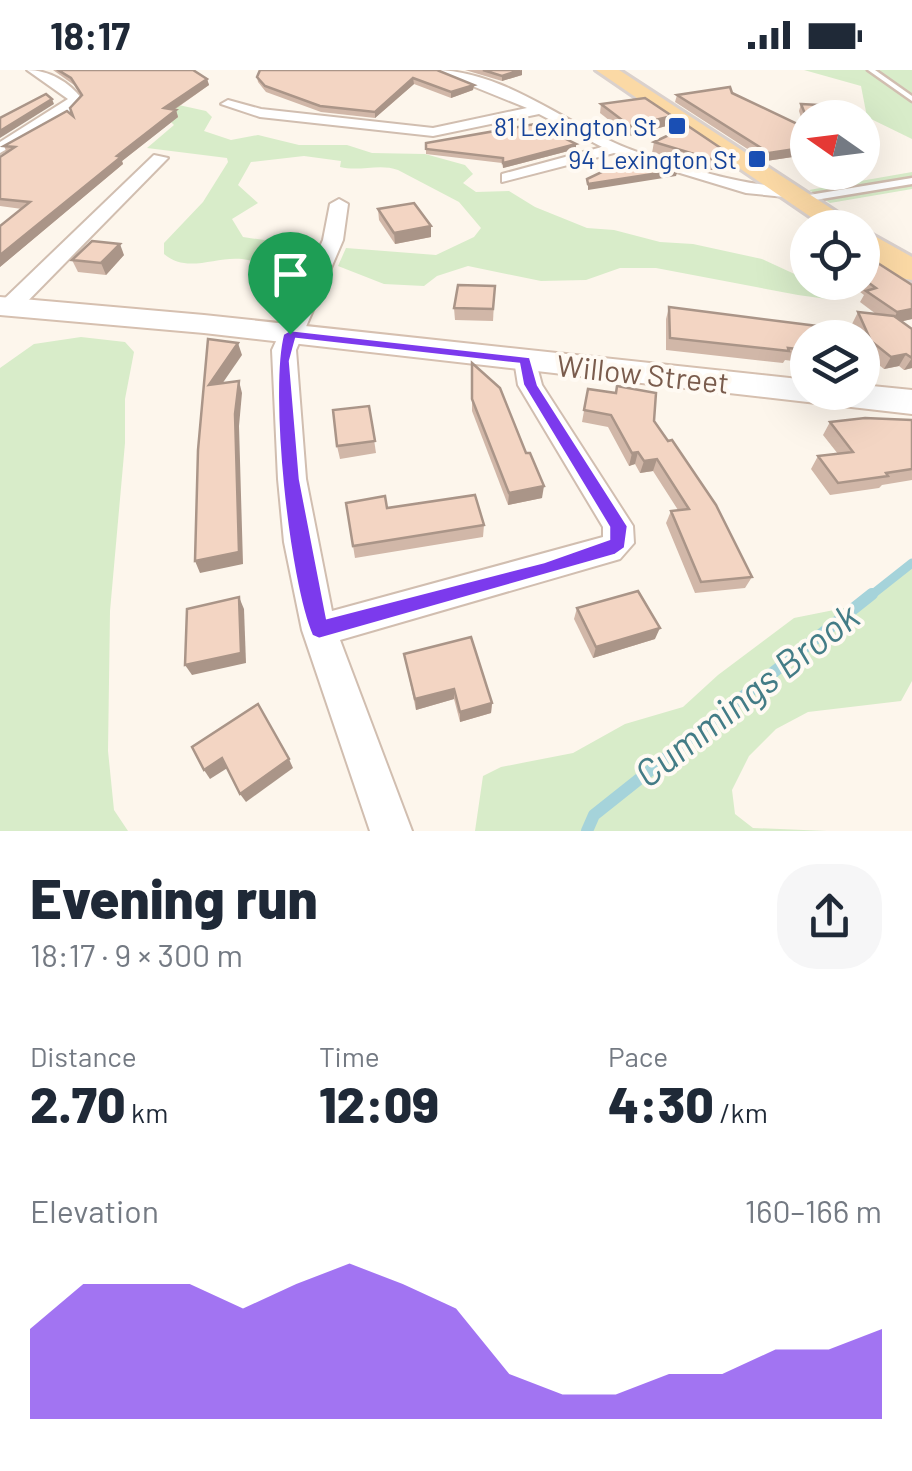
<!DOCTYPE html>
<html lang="en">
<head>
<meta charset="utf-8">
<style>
  body { margin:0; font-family:Barlow,sans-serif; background:#f6f6f7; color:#1f2937; height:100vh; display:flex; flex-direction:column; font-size:38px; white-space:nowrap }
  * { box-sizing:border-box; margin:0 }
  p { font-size:32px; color:#747a83 }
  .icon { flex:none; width:55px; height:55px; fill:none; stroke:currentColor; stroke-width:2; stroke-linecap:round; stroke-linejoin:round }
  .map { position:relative; height:761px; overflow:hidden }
  .panel { display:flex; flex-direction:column; background:#fff; flex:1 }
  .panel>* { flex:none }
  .needle { width:65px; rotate:284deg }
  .buttons { position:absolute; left:790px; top:30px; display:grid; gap:20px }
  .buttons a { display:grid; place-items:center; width:90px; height:90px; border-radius:50%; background:#fff; box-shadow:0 10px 40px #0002; font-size:50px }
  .pin { position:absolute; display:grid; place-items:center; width:85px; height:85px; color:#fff; margin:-102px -42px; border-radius:50% 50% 50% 0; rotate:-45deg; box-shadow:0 0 10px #0007 }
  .pin .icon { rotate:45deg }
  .round { display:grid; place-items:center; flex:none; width:105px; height:105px; border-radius:40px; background:#f6f6f7 }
  .overview { display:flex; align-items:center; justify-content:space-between; height:170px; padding:0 30px }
  h1 { font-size:55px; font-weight:800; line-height:75px }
  .stats { display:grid; grid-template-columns:repeat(3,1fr); gap:15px; height:170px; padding:10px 30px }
  .stats div { display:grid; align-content:center }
  .stats b { font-size:50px; font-weight:800 }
  .stats small { font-size:28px; font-weight:400 }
  .stats p { font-size:28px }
  .chart { height:280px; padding:20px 30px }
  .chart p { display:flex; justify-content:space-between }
  .chart svg { width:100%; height:180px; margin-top:10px; fill:#7c3aed; opacity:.7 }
  .status { display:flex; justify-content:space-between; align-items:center; height:70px; padding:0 50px; background:#fff; direction:ltr }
  .status svg { height:28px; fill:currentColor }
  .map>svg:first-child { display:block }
</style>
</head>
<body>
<div class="status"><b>18:17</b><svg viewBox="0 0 49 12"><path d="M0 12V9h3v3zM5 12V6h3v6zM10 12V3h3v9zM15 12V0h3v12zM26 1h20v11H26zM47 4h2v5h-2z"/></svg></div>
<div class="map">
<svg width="912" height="761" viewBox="0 0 912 761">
  <rect width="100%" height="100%" fill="#fdf6ec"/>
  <g fill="#d8ecc9">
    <path d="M804,0h108v69l-45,-22 -6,-31z"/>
    <path d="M165,32l41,9 6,6 -8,14 27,9 27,-5 41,10h48l25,8 53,1 40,11 8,9 -10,9 13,9 33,-1 26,16 52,21 27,2 46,12 33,2 69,15 78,36 -13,4 -29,-4 -142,-27h-36l-34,12 -45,1 -73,-15 -31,10 -13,10 -40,-2 -46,-18 8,-18 90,7 38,-18 7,-9 -22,-26 -61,-32c-19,-7 -38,2 -58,-3l1,-6 -37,-5 -53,6 -13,23 20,18 -26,16 11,18 41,6 18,9 -5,12c-20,7 -35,-2 -55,-5 -27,-3 -55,15 -78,-5v-11l39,-41 25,-40 -1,-4 -80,-10 27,-23 -7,-7z"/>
    <path d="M912,102v17l-82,14 -21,-13z"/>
    <path d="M81,267l44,5 9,10 -9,47v44l-15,168 -2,140 6,59 14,21h-128v-463l34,-24z"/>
    <path d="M912,498v113l-11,20 -93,11 -32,17 -27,27 -17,34 3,24 18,14 74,3h-352l8,-55 18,-9 72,-14 52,-29 58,-17 35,-32 76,-57 60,-12 33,-27z"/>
  </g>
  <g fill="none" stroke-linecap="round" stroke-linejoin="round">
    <path stroke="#a5d3da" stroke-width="9" d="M869,527l43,-34"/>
    <path stroke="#a5d3da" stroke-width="12" d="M587,761l7,-16 278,-221"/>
    <defs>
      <g id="lane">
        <path d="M868,0h7l37,26v5z"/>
        <path d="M912,108v6l-109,18 -4,-3 4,-3z"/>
      </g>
      <g id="street">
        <path d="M27,0c22,0 42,12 55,29l-14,15 -68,39v-11l68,-43z"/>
        <path d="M433,0c78,0 142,64 214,85 39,12 80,26 120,30 13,1 27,1 37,8l-9,5 -49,-5 -132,-40 -112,29v-8l100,-27 -63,-33 -106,22 -173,-19 -39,-13 7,-4 33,9 172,19 94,-20z"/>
        <path d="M154,85l14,3 -151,154h-16v-10z"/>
        <path d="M339,129l9,5 -5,36 -47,110 10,129 26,132 271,-74v-10l-85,-142 -4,-25 4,-5h16l8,30 91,141 1,17 -14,16 -280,81 72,191h-42l-68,-201 -18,-88 -6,-63 -6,-129 51,-110 7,-36z"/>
      </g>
      <path id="secondary" d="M0,227l204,18 604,65v12h54v-7l50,5v24l-708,-81 -204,-18z"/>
      <g id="primary">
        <path d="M596,0h23l242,158h-34z"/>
        <path d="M862,159l50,28v23l-11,-2 -39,-26z"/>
      </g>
    </defs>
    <use href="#lane" stroke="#d1beb0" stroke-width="5"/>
    <use href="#street" stroke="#d1beb0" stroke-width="4"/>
    <use href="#secondary" stroke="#d6c0b0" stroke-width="4"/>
    <use href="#primary" stroke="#dad1cd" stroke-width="6"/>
    <use href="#lane" fill="#fff" fill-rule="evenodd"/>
    <use href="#street" fill="#fff" fill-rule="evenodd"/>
    <use href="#secondary" fill="#fff" fill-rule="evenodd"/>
    <use href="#primary" fill="#fbd9a5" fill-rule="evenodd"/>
  </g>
  <g fill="#d1b7a8">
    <path d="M53,0h140l14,9 2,6 -35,25h2l2,7 -56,44 1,3 -123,103v-41l22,-17 -22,-3v-49l7,-4 -3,-7 68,-31 9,-19 -7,-11z"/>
    <path d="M437,0l37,15 -1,5 -22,8 -37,-14 -39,34 -54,-6 -55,-20 -8,-10 -1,-5z"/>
    <path d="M465,0h57v5l-20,6z"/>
    <path d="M732,23l72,34 -5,-16 2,-7 7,14v33l-2,4 -40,6 -91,-59 2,-7z"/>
    <path d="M601,34l69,21 -41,11 -29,-23z"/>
    <path d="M688,56l43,41 -20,3 -59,-17 2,-11z"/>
    <path d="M426,73l150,1v5l-73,19 -1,-5 -76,-9z"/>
    <path d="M378,139l53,17v11l-36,7 -16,-24z"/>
    <path d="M862,183l50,32v34l-10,2 10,8v39l-8,2 -5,-4 -15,3 -20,-16 -2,-15h-4l-6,-14 6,-12 18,2 -16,-12 4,-7 -17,-13h15z"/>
    <path d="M124,185l-18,20 -28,-3 -6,-12z"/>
    <path d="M495,216l-2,35 -38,-1 -1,-12z"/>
    <path d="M669,237l139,31v25l-23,-3 -2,3 -117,-13v-31z"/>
    <path d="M472,293l70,135 -34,7 -36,-94z"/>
    <path d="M588,319l66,32 98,156 -7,11 -50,5 -29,-70 5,-12 7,-1 -25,-39 -13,2 -5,-9 -6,2 -21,-39 -26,-5z"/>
    <path d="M369,336l7,47 -36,6 -3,-13z"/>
    <path d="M912,350v60l-30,5 -3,3 -49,7 -19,-26 7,-13 20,-2 -15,-19 7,-13z"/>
    <path d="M346,433l41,5 97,17 -1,12 -128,21z"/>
    <path d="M577,538l78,31 -62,19 -19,-39z"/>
    <path d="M404,584l88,49 -1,10 -31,9 -6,-23 -38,11z"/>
  </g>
  <g fill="#aa9588">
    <path d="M522,0v5l-20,6v-5z"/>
    <path d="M413,8l1,6 -39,34v-6z"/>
    <path d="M207,9l2,6 -43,30 -2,-7z"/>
    <path d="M474,15l-1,5 -22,8v-6z"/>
    <path d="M52,29l2,5 -54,34v-7z"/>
    <path d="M176,40l2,7 -56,44 1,3 -123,103v-12l117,-99z"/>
    <path d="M672,46l-2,9 -41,11 1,-10z"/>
    <path d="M808,73l-2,12 -40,6 3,-8z"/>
    <path d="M576,74v5l-73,19v-5z"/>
    <path d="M734,87l-3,10 -20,3 3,-10z"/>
    <path d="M678,100l-2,6 -88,14v-6z"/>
    <path d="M431,156v11l-36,7 -1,-11z"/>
    <path d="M120,174l4,11 -18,20 -5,-12z"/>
    <path d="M912,239v10l-21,5 6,-12z"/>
    <path d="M238,273l4,12 -29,42 -4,-12z"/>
    <path d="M906,284l-7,12 -15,3 7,-12z"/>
    <path d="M912,288v10l-8,2z"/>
    <path d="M239,311l3,12 -3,33 4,138 -43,9 -5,-12 40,-147z"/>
    <path d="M638,382l-3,12 -6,2 3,-13z"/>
    <path d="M657,389l-4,12 -13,2 4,-12z"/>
    <path d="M544,416l-2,12 -34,7 1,-12z"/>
    <path d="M239,527l5,12 2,54 -54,12 -7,-10z"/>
    <path d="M660,558l-5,11 -62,19 3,-11z"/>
    <path d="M454,619v10l-38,11 -1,-11z"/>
    <path d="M492,633l-1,10 -31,9v-10z"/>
    <path d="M222,688l7,9 -19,12 -6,-9z"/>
    <path d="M289,689l4,9 -47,34 -6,-8z"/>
  </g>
  <g fill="#f3d5c3" stroke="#aa9588" stroke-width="2.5">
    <path d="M58,0h135l14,9 -43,29 12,2 -59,46 4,1 -121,98v-29l30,-24 -30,-3v-42l15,-10 -11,-1 63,-35 6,5 -3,-8 12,-13 -11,-17z"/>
    <path d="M260,0h177l37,15 -23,7 -38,-14 -38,34 -55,-6 -55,-20 -8,-9z"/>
    <path d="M483,0h37l-18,6z"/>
    <path d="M730,17l2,6 76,36v14l-5,1 5,3 -39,6 -92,-58z"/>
    <path d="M46,24l6,5 -52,32v-13z"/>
    <path d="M645,28l27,18 -42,10 -29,-22z"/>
    <path d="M801,34l36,2 5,12h-34v3z"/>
    <path d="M535,54l41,20 -73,19v-5l-77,-9v-6z"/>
    <path d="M688,56l46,31 -20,3 -60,-18z"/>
    <path d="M633,87l45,13 -90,14 -1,-5z"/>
    <path d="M414,133l17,23 -37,7 -16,-24z"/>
    <path d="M92,171l28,3 -19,19 -29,-3z"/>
    <path d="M862,183l50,32v24l-15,3 -31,-21 10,-3 -14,-10z"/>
    <path d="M458,215l37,1 -2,23 -39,-1z"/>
    <path d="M669,237l172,22 3,9h-36v12l-20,-2 1,3 -119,-13z"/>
    <path d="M858,242l36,4 18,13v29l-6,-4 -15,3 -20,-16z"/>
    <path d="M208,269l30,4 -29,42 30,-4 -4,33 4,138 -44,9 3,-111z"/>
    <path d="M472,293l28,25 26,65h4l14,33 -35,7 -37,-94z"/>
    <path d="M617,316l39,7 -2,28 14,20 4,-1 44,65 36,72 -51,5 -30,-71 18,-2 -32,-50 -13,2 -6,-9 -6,1 -21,-38 -27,-5 4,-21 28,4z"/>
    <path d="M369,336l6,35 -38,5 -4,-36z"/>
    <path d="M865,348l47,2v49l-26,4 2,3 -50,7 -20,-27 35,-4 -23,-30z"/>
    <path d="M475,425l9,30 -131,21 -7,-43 39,-7 2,12z"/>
    <path d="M638,521l22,37 -64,19 -19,-39z"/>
    <path d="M239,527l2,56 -56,12 2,-56z"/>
    <path d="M471,567l21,66 -32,9 -6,-23 -39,10 -11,-45z"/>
    <path d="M258,634l31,55 -49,35 -18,-36 -18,12 -12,-23z"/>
  </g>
  <path fill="#7c3aed" stroke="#fff" stroke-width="2.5" fill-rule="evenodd" d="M290,260l240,27 8,28 90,141 -3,22 -10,7 -296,84 -7,-3c-24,-55 -44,-245 -29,-302zM296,269l223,25 4,21 86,142v12l-65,23 -217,56 -27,-139 -10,-118z"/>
  <g fill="#1a4fb4" stroke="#fffaf3" stroke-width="4">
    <rect x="667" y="46" width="20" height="20" rx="5"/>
    <rect x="747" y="79" width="20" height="20" rx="5"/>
  </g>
  <g text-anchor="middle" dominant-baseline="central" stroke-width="8" stroke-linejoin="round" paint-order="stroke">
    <g font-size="25" fill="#164399" stroke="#fffaf3" text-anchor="end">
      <text x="657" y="56">81 Lexington St</text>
      <text x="737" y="89">94 Lexington St</text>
    </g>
    <g font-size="30" fill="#7a5c4d" stroke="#fffaf3">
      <text transform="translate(643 303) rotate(6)">Willow Street</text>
    </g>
    <g font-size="38" font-style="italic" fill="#437c86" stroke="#fffaf3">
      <text transform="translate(746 624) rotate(-38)">Cummings Brook</text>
    </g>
  </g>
</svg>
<div class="buttons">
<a><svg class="needle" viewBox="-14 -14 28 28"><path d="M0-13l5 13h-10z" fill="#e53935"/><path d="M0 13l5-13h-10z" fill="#747a83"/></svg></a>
<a><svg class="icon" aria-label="locate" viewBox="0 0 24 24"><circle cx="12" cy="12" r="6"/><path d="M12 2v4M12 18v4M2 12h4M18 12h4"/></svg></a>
<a><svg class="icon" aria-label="layers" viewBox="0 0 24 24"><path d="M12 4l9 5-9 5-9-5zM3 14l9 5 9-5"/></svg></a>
</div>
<div class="pin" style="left:290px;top:264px;background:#1e9e55"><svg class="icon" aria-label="arrive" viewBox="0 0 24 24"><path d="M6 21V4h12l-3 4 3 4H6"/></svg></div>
</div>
<section class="panel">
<div class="overview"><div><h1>Evening run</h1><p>18:17 · 9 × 300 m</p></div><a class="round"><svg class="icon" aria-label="share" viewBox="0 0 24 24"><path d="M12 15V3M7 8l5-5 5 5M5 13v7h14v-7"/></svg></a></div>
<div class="stats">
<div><p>Distance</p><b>2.70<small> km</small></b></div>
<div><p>Time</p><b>12:09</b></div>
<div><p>Pace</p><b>4:30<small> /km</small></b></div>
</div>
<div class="chart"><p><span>Elevation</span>160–166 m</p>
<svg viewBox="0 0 160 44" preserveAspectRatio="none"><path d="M0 44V22L10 11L20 11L30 11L40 17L50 11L60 6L70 11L80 17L90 33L100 38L110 38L120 33L130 33L140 27L150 27L160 22V44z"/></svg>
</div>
</section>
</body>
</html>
